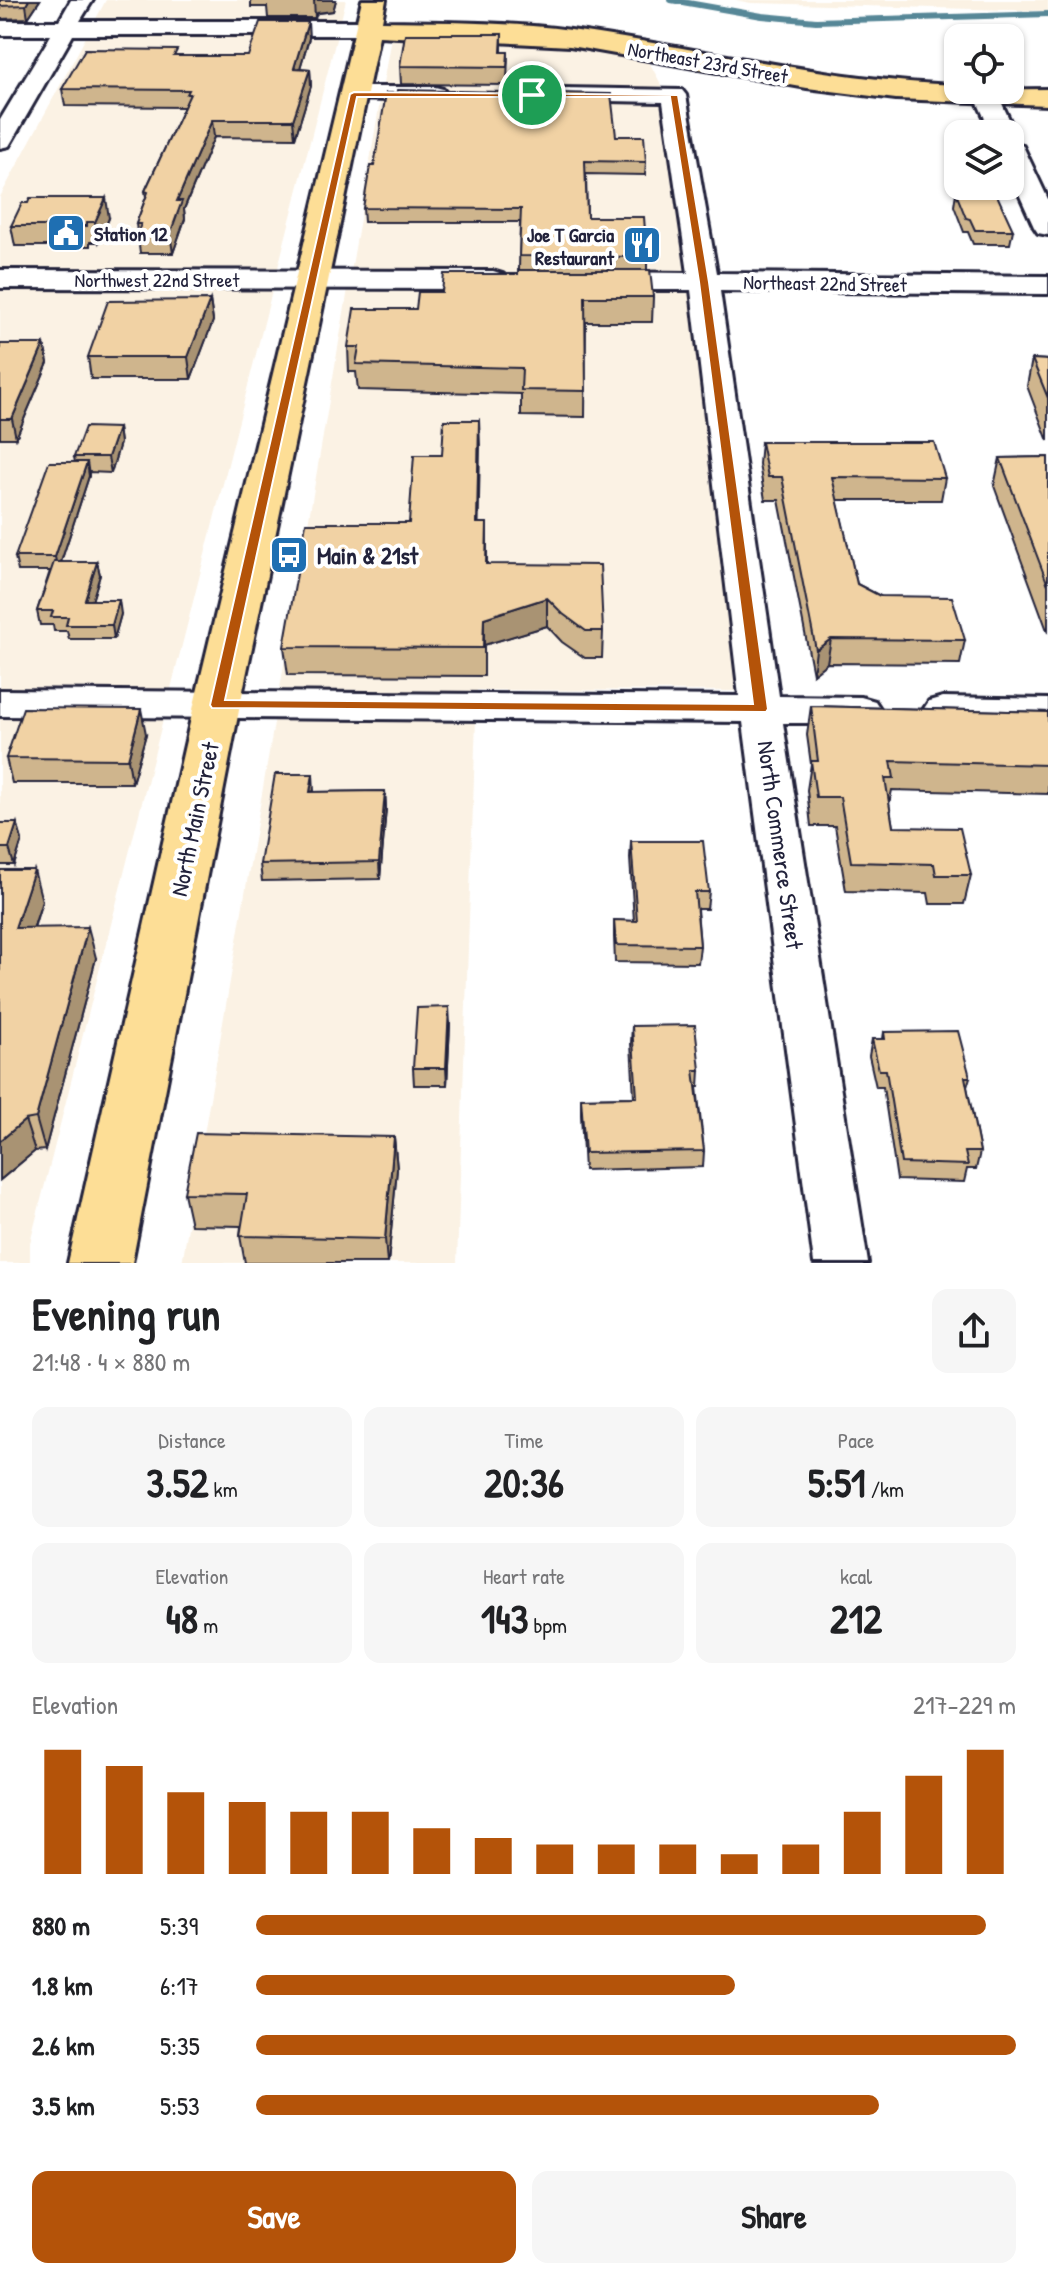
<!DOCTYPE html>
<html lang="en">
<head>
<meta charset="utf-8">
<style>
  body { margin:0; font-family:"Patrick Hand",sans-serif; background:#f6f6f6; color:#202124; height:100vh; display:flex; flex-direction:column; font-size:30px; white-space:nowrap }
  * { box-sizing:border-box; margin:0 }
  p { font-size:26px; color:#757577 }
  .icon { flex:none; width:44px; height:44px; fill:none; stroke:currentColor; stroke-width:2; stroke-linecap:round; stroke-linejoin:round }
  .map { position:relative; height:1263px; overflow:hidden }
  .sheet { display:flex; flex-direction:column; background:#fff; flex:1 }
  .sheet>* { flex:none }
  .fabs { position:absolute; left:944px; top:24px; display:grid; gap:16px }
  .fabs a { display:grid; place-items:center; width:80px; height:80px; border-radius:16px; background:#fff; box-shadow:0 2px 6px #0004; font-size:40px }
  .pin { position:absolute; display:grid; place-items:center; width:68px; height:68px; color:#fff; margin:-34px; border:4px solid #fff; border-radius:50%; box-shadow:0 2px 8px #0007 }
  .round { display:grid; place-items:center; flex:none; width:84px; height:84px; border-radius:16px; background:#f6f6f6 }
  .head { display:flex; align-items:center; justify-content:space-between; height:136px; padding:0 32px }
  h1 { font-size:44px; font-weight:700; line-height:60px }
  .stats { display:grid; grid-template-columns:repeat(3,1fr); gap:12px; height:136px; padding:8px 32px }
  .stats div { display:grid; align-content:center; border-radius:16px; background:#f6f6f6; text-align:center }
  .stats b { font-size:40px; font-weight:700 }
  .stats small { font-size:22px; font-weight:400 }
  .stats p { font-size:22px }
  .chart { height:224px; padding:16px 32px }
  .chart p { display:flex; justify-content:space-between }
  .chart svg { width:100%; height:144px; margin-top:8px; stroke:#b45309; stroke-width:6 }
  .cta { display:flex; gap:16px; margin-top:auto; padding:16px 32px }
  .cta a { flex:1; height:92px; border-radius:16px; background:#b45309; color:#fff; font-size:32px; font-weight:700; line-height:92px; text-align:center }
  .cta a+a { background:#f6f6f6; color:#202124 }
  ul { padding:0 32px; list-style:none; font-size:26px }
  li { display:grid; grid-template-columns:128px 96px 1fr; align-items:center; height:60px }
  li i { height:20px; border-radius:10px; background:#b45309 }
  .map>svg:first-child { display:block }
</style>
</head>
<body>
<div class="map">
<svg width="1048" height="1263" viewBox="0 0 1048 1263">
  <rect width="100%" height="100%" fill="#fff"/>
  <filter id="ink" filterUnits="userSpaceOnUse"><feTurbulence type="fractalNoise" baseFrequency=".0125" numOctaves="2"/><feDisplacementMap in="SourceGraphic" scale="16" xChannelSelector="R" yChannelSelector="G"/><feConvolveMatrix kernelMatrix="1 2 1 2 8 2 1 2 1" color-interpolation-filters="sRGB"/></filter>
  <g filter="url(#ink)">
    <g fill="#fbf2e4">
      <path d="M106,0h240l-316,1243v20h-30v-1066z"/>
      <path d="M735,0h313v11l-297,-8z"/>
      <path d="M391,37l124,5 69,7 64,11 14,26 79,605 -264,-1 -20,573h-275z"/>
    </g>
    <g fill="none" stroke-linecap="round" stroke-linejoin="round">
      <path stroke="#578797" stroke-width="6" d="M671,0l91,16 54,5 232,-7"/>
      <defs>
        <g id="minor">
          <path d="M71,0h22l-13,21h288l11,7 -11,7h-295l-61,106 -3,5 -9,2v-28l51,-85h-51v-14h59z"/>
          <path d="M354,87h81l8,2 4,5 -4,5 -8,2 -89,-2 -4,-5 4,-5z"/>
          <path d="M561,88l121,2 4,5 31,178 331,3v18l-328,-3 59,405 82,1 14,4 6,9 -6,9 -14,4h-78l85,540h-54l-71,-541 -743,-6v-26l739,6 -48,-406h-92l-10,-3 -4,-6 4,-6 10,-3 89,1 -25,-171 -110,-2 -4,-5 4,-5z"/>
          <path d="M988,90l7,2 4,5 17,37 -3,5 10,7 25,53v36l-10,-2 -4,-6 -24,-53v-40h-18l-17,-37 4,-5z"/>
          <path d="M0,270l493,1 10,3 4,6 -4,6 -10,3 -493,-1z"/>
          <path d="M943,697l105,2v26l-105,-2 -14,-4 -6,-9 6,-9z"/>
        </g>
        <path id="major" d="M362,0h24l-4,21c63,1 127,1 189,9 130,18 256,50 387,55v5l90,-1v16l-152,-6 -89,-11 -237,-42 -191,-10 -139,669 -108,558h-64l126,-558z"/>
      </defs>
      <use href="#minor" stroke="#22223b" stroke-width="6"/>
      <use href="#major" stroke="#22223b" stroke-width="6"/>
      <use href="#minor" fill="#fff" fill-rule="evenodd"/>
      <use href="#major" fill="#fdde96" fill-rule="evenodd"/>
    </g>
    <g fill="#cfb58d" stroke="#22223b" stroke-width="2">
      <path d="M0,0h40l-12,18 -28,1z"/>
      <path d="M251,0h85l-3,11 -16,2 -2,5h-47l-1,-11h-16z"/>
      <path d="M502,34v18h6l-1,33 -106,-1 -1,-18z"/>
      <path d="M309,38l-9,30 10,1 1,17 -16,52 -81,-1 -30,72 1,10 -12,34h-33l-4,-29 10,-27 -1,-6 39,-84 -119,-1 -3,-17 116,-33h70z"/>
      <path d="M616,136l30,26 -1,13 -59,-1 1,43 60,40v13l6,27 -1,25h-66l-1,95 -64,-1v-22l-163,-4 -2,-18h-7l-1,-25 68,-38 26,-17 76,-18 1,-4 1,-48h-156l-1,-14z"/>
      <path d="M956,193l57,37 -3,14h-37l-5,-12h-4l-10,-26z"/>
      <path d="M109,218l-10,24h-9v4h-75l-4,-20z"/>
      <path d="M210,300l3,21 -22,58h-100l-3,-22z"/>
      <path d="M0,344h44l4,19 -32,75h-16z"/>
      <path d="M1032,359l16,1v81l-21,-55z"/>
      <path d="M479,420l-1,103h9v41l116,67 -1,27h-17l-23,-16 -15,-16 -63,19v31l-196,-1 -4,-28 125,-124 33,-68z"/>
      <path d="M118,428l2,15 -9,30 -22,-1v4l-28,86h36l3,13 -8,25 29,14 -7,25h-45l-2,-8h-13l-1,-6h-13l-3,-14 13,-40h-32l-3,-14 60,-95 -1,-5z"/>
      <path d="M761,442l184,36 -4,22h-104l20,84 108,56 -5,24 -133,-1 -14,11 -34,-174h-14l-6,-36z"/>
      <path d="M1048,457v176l-54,-147 6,-28z"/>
      <path d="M811,706l237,6v82l-156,-4 -3,14 4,23 78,48 -7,29h-34l-2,-11 -82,-2 -11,-65h-24l-4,-36 4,-26 -4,-29z"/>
      <path d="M146,734l-14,49h-120l-6,-25z"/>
      <path d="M385,791l1,17 -6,71 -118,2 -2,-17 54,-72z"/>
      <path d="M0,823h17l5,17 -8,25h-14z"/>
      <path d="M631,841l78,51 -2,17h-10l3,37 -2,17 -83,-1 -1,-25v-17l20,1 -4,-63z"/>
      <path d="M0,870l42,31 -8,27 62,30 -51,192 -10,1 -35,29z"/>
      <path d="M450,1024l-3,61h-33l-1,-17z"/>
      <path d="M632,1026l68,44 -1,17h-2l7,64 -1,16 -119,3 -3,-55v-17l53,-1 -3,-54z"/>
      <path d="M884,1032l86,45 -3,10 13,65 -4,17h-9l-3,13 -67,-2 -14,-93h-7l-7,-31 3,-17h11z"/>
      <path d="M394,1137l3,32 -9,94h-143l-5,-27 1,-10 -50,-1 -7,-32z"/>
    </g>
    <g fill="#a99373" stroke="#22223b" stroke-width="2">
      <path d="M29,0h11l-12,18 -2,-13z"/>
      <path d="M314,0h22l-3,11 -16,2 -2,5z"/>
      <path d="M308,22l1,16 -14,47 -1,-17z"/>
      <path d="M310,69l1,17 -16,52 -2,-18z"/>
      <path d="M212,120l2,17 -30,72 1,10 -12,34 -3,-19 7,-33z"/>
      <path d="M106,198l3,20 -10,24 -4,-20z"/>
      <path d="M210,300l3,21 -22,58 -3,-22z"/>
      <path d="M44,344l4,19 -32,75 -4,-19z"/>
      <path d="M479,420l1,26 -2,104 -1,-27z"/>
      <path d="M118,428l2,15 -9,30 -3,-16z"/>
      <path d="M87,462l2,14 -31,95 -3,-14z"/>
      <path d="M97,562l3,13 -12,39 -3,-14z"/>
      <path d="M547,598v28l-63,19v31v-58z"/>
      <path d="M119,600l2,14 -7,25 -2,-14z"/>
      <path d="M831,639l-4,24 -14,11 3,-24z"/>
      <path d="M141,709l5,25 -14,49 -4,-24z"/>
      <path d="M313,774l1,17 -4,1z"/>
      <path d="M385,791l1,17 -6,71 -1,-17z"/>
      <path d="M17,823l5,17 -8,25 -5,-17z"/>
      <path d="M34,870l8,31 -19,59 -8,-32z"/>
      <path d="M88,927l8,31 -51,192 -9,-32z"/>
      <path d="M449,1007l1,17 -3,61 -1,-17z"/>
      <path d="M25,1120l10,31 -35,29v-39z"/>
      <path d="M394,1137l3,32 -9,94h-1l-2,-24z"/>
    </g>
    <g fill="#f1d2a4" stroke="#22223b" stroke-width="2">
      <path d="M0,0h29l-3,5 -26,1z"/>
      <path d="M260,22h48l-14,46 16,1 -17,51h-81l-35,81h5l-12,33h-33l4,-10h-5l12,-32 -3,-1 45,-97h-3l2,-4 -127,-1 23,-40 92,1 -3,6h74z"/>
      <path d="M405,34h97l-1,18h7l-1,15 -107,-1z"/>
      <path d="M398,90l213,4 5,42h28l2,26 -61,-1 2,56h57l3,40 -128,-1 2,-47 -158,-1 7,-42h4l12,-73h11z"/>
      <path d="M956,193h40l17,37h-38l-5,-11 -4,-1z"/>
      <path d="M30,198h76l-11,24h-8v4h-76l11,-23h6z"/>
      <path d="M518,270h132l3,27h-68l1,94 -65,-1 1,-22 -166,-4 3,-17h-11l6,-38h62l2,-17h24l2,-18h74z"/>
      <path d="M210,300l-22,57h-100l20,-56z"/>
      <path d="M0,344h44l-32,75h-12z"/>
      <path d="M1032,359l16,1v38z"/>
      <path d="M444,420h35l-2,103h10l-1,41 114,1 3,66h-17l-23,-17 -16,-16 -63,20 -1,30 -199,-1 22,-124h103l5,-68h28z"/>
      <path d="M85,427l33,1 -10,29h-34z"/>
      <path d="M761,442h173l11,36 -113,-1 25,107 23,12 72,1 13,43 -134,-1 -15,11 -34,-173h-14z"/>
      <path d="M1048,457v128l-48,-127z"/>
      <path d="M49,462h38l-32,95h-40z"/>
      <path d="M54,562h43l-12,38h34l-7,25h-46l2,-8h-17l2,-6h-16z"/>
      <path d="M811,706l237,6v53l-157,-4 3,17h-9l8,49 67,1 11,47h-35l-2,-11 -83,-2 -11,-65h-24l-5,-36h7z"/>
      <path d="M23,708l118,1 -13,50 -122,-1z"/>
      <path d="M275,774h38l-3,18 75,-1 -6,71 -119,2z"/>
      <path d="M0,823h17l-8,25h-9z"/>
      <path d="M631,841h72l6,51h-14l5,54 -84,-1 -2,-25 23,1z"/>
      <path d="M0,870h34l-19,58 73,-1 -52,191 -11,2 -25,21z"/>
      <path d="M449,1007l-3,61h-33l4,-60z"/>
      <path d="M695,1025l5,45h-6l10,81 -119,2 -4,-55 56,-1 -5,-71z"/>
      <path d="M958,1031l12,46h-5l15,75h-15l3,13 -67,-2 -15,-93h-7l-7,-31h13l-1,-7z"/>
      <path d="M196,1133l198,4 -9,102 -145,-3 7,-42 -63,-1z"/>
    </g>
  </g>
  <path fill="#b45309" stroke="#fff" stroke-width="2" fill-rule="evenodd" d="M354,92l324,3 31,187 59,427 -2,3 -554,-4 -2,-3 140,-611zM357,97h313l29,185 54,422 -528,-4z"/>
  <defs>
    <symbol id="civic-square" viewBox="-11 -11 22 22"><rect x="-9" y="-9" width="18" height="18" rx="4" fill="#1f6fb2" stroke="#fff"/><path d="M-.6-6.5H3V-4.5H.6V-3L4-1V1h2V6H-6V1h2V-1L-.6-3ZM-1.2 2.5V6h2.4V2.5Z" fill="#fff"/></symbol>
    <symbol id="restaurant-square" viewBox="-11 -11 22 22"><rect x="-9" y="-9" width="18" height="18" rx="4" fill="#1f6fb2" stroke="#fff"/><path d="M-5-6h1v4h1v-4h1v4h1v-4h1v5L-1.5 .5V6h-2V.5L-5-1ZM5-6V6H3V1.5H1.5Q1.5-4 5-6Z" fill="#fff"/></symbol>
    <symbol id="bus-square" viewBox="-11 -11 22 22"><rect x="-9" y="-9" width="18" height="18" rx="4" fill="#1f6fb2" stroke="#fff"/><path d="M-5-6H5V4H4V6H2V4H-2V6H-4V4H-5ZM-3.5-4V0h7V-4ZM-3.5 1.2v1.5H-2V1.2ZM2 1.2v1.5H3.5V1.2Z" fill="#fff"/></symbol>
  </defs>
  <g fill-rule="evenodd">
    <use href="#civic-square" x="44" y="211" width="44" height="44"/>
    <use href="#restaurant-square" x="620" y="223" width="44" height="44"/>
    <use href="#bus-square" x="267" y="533" width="44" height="44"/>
  </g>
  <g text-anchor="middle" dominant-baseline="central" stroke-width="8" stroke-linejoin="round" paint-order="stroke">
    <g font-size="20" fill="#22223b" stroke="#fff">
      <text transform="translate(708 62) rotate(10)">Northeast 23rd Street</text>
      <text x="157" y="279">Northwest 22nd Street</text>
      <text transform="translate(825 283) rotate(1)">Northeast 22nd Street</text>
    </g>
    <g font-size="20" font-weight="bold" fill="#22223b" stroke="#fff" text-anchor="start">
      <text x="94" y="233">Station 12</text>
      <text x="614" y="234" text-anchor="end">Joe T Garcia<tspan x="614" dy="23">Restaurant</tspan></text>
    </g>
    <g font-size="24" font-weight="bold" fill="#22223b" stroke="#fff" text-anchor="start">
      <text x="317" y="555">Main &amp; 21st</text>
    </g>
    <g font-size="24" fill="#22223b" stroke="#fff">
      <text transform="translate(194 819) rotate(-78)">North Main Street</text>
      <text transform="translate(781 845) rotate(82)">North Commerce Street</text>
    </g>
  </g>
</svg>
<div class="fabs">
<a><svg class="icon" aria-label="locate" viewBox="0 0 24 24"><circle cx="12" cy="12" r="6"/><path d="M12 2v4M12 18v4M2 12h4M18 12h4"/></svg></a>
<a><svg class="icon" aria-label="layers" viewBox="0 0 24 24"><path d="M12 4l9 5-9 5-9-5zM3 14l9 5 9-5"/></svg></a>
</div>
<div class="pin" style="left:532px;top:95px;background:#1e9e55"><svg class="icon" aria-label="arrive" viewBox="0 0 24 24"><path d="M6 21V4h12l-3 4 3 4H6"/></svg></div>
</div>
<section class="sheet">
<div class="head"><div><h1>Evening run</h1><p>21:48 · 4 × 880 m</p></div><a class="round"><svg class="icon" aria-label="share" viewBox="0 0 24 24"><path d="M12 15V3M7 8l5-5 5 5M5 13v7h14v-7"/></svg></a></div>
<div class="stats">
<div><p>Distance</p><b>3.52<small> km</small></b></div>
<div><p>Time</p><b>20:36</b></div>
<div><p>Pace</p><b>5:51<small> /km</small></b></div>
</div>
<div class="stats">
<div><p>Elevation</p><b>48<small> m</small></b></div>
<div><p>Heart rate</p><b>143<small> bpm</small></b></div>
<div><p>kcal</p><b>212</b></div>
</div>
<div class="chart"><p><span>Elevation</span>217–229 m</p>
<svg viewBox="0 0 160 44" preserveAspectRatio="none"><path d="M5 44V6M15 44V11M25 44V19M35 44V22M45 44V25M55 44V25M65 44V30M75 44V33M85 44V35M95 44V35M105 44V35M115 44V38M125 44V35M135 44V25M145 44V14M155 44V6"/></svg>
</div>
<ul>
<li><b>880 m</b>5:39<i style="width:96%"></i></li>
<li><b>1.8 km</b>6:17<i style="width:63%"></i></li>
<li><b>2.6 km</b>5:35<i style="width:100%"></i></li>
<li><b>3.5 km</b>5:53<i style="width:82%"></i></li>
</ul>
<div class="cta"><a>Save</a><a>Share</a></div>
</section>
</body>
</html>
